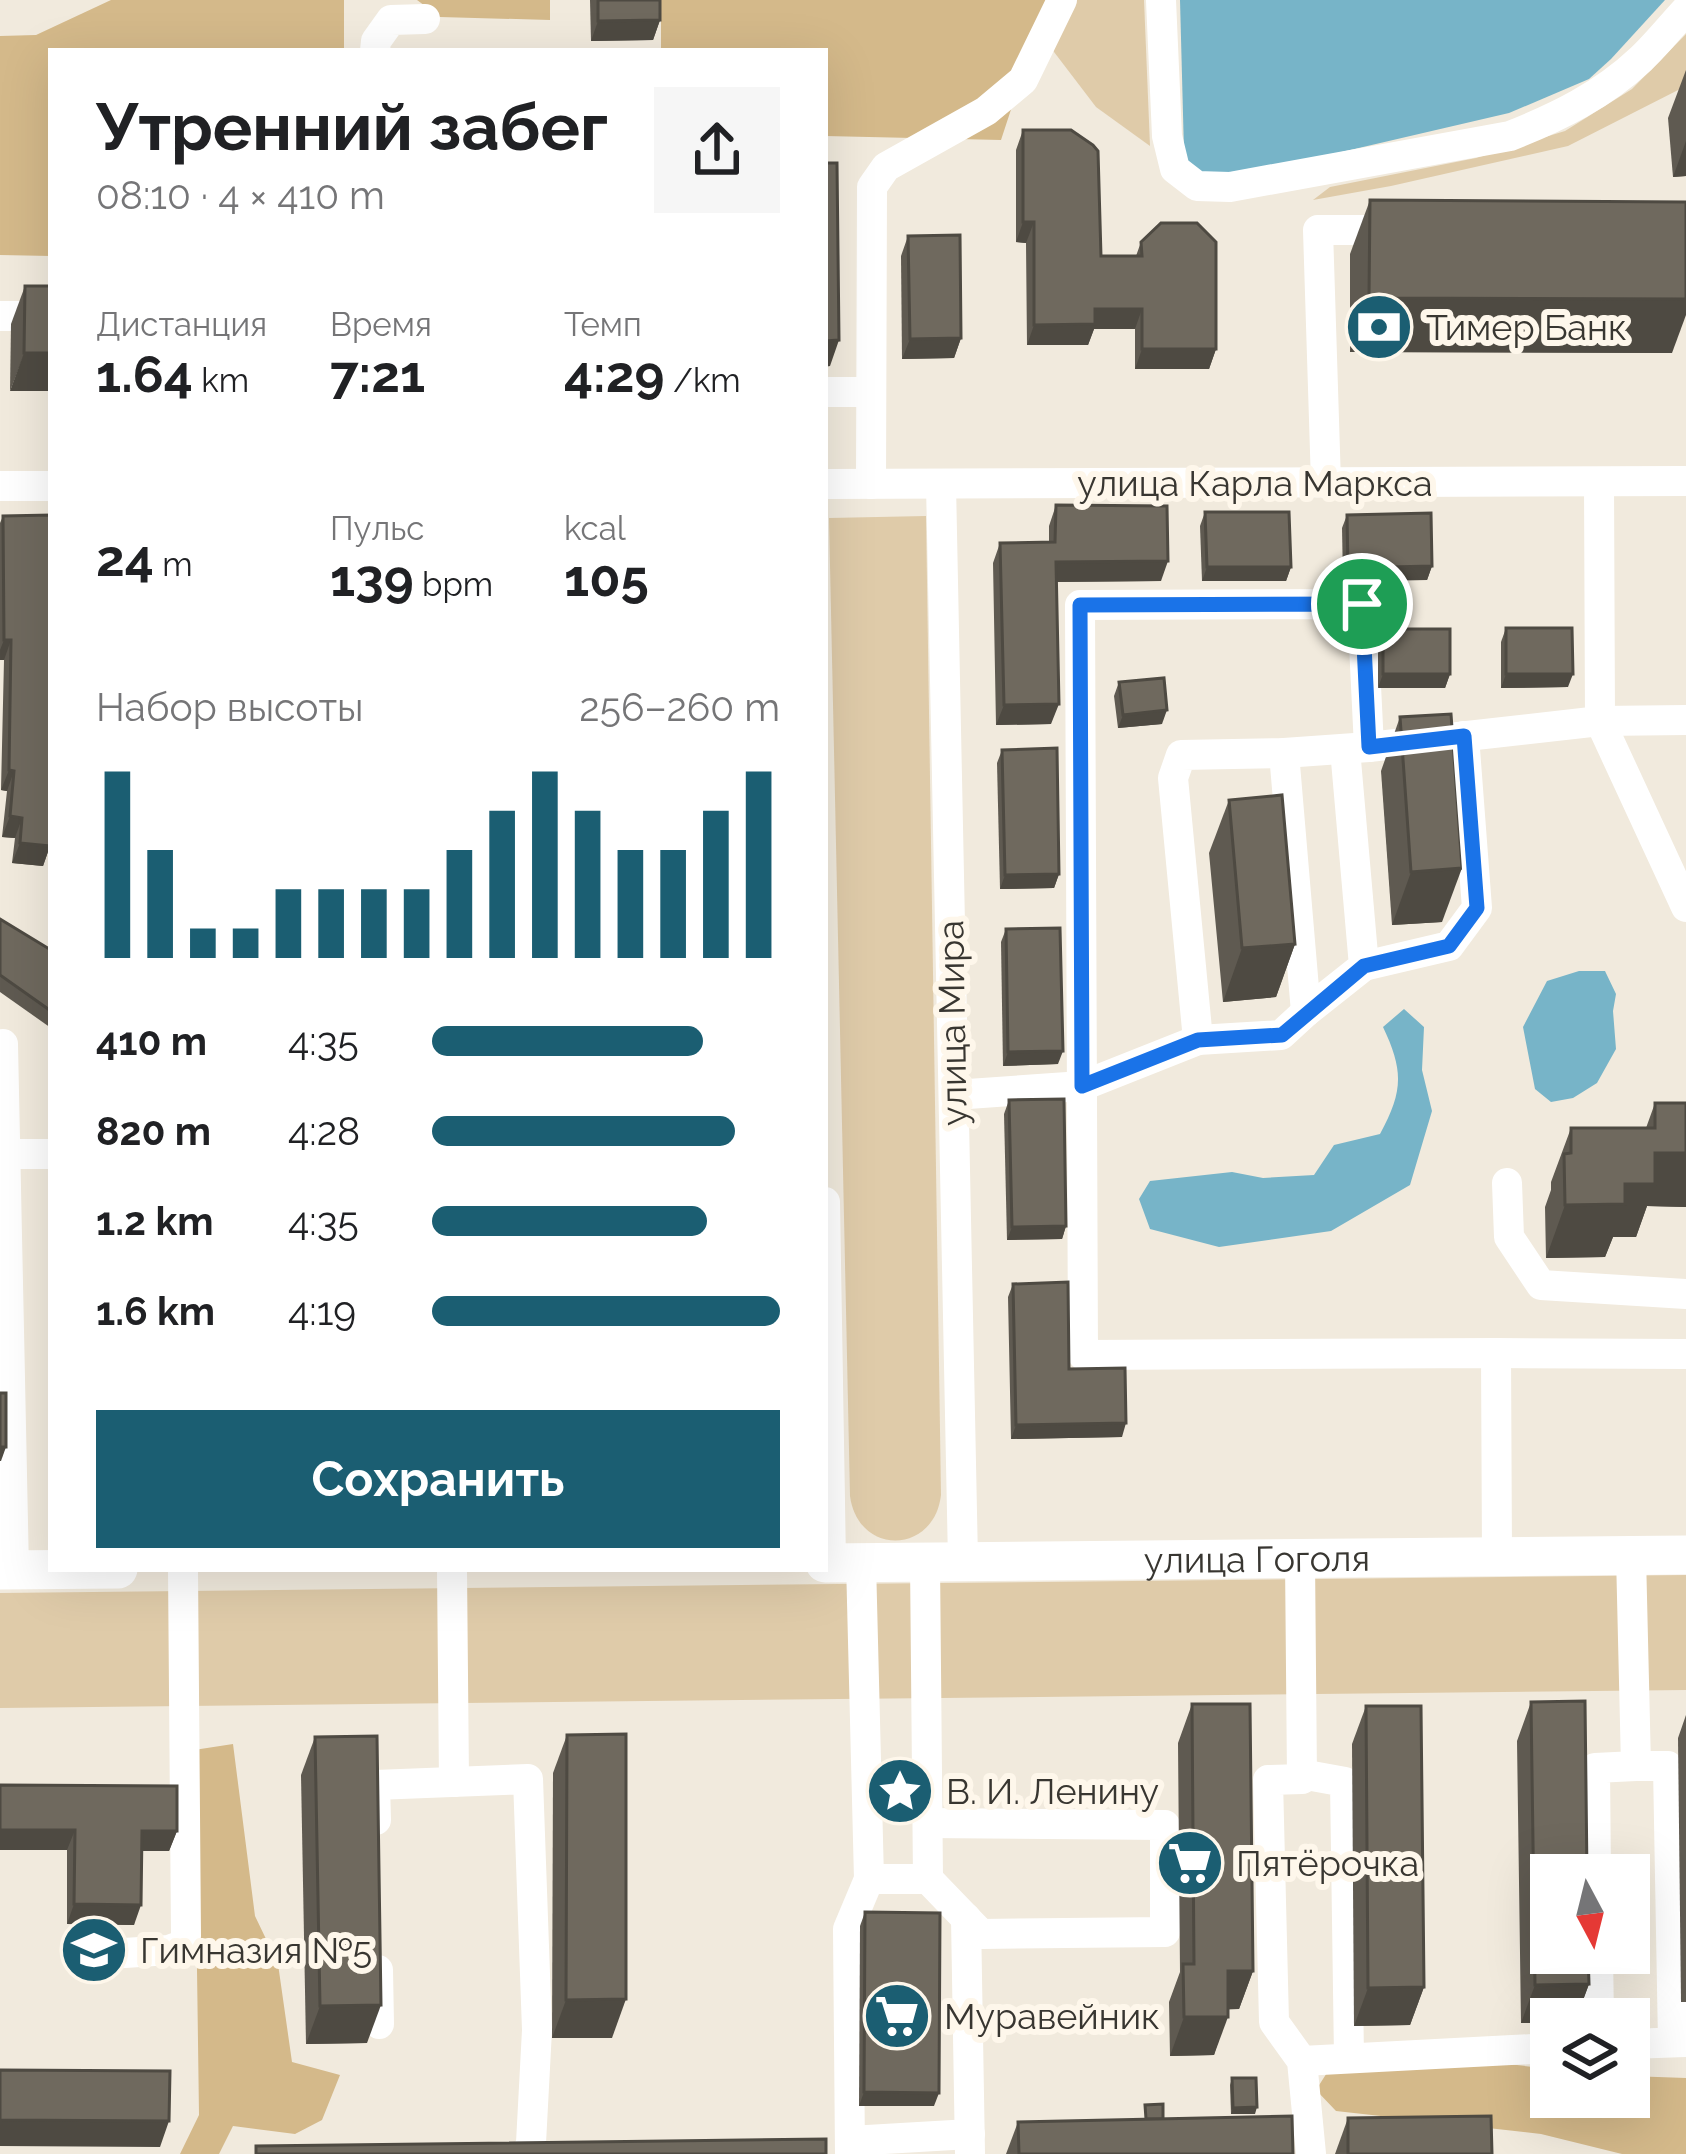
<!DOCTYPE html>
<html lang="ru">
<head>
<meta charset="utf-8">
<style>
  body { margin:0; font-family:Raleway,sans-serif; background:#f6f6f6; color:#202124; height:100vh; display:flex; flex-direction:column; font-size:45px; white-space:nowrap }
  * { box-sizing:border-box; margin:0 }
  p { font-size:39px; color:#757577 }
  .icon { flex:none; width:66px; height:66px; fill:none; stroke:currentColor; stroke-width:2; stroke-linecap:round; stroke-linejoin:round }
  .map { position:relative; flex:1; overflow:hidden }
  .panel { position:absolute; left:48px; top:48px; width:780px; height:1524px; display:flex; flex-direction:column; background:#fff; border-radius:0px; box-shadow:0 12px 48px #0002 }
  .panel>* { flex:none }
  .needle { width:78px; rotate:173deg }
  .tools { position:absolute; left:1530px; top:1854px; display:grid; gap:24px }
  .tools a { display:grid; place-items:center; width:120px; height:120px; border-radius:0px; background:#fff; box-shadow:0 12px 48px #0002; font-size:60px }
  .pin { position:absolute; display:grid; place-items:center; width:102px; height:102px; color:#fff; margin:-51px; border:6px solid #fff; border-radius:50%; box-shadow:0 3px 12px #0007 }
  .round { display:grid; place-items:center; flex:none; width:126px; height:126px; border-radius:0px; background:#f6f6f6 }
  .summary { display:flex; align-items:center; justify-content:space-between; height:204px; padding:0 48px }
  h1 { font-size:66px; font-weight:700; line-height:90px }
  .figures { display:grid; grid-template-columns:repeat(3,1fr); gap:18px; height:204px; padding:12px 48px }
  .figures div { display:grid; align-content:center }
  .figures b { font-size:51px; font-weight:700 }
  .figures small { font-size:33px; font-weight:400 }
  .figures p { font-size:33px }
  .chart { height:336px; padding:24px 48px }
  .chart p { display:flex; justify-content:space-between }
  .chart svg { width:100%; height:216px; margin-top:12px; stroke:#1b5e72; stroke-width:6 }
  .button { display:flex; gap:24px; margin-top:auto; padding:24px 48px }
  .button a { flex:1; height:138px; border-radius:0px; background:#1b5e72; color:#fff; font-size:48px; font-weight:700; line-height:138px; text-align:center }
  ul { padding:0 48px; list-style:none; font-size:39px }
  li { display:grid; grid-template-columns:192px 144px 1fr; align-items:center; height:90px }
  li i { height:30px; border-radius:15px; background:#1b5e72 }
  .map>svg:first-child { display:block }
</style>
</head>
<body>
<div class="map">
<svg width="1686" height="2154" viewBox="0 0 1686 2154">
  <rect width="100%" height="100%" fill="#f1eadd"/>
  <g fill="#dfcba9">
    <path d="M1070,0h74l6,146 -54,-39 -45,-59z"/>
    <path d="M1686,34v52l-118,60 -177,40 -78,14 17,-13 146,-29 89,-27 67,-42z"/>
    <path d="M926,516l15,979c-7,60 -83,61 -91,1l-21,-978z"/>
    <path d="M1686,1575v115l-1686,18v-115z"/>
  </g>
  <g fill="#d4b98a">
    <path d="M111,0h233v51h-293v205l-51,-1v-219l36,-1z"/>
    <path d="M417,0h133v20l-110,-3z"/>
    <path d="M661,0h386l-46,140 -176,-4v-85h-164z"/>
    <path d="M233,1744l22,172 23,48 14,98 48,13 -18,45 -27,14 -62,-8 -14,28h-39l19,-39 -5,-365z"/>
    <path d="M1499,2063l52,6v28h78v-21l57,2v76h-64l-81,-20 -205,-23 -20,-21 14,-22z"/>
  </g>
  <g fill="#77b4c8">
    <path d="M1180,0h485l-54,59 -22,20 -80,34 -219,51 -68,11 -20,-3 -14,-9 -4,-11z"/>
    <path d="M1579,971h26l11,23 -3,17 3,38 -19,34 -24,15 -22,4 -16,-13 -12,-62 24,-46z"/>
    <path d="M1404,1009l20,18 -2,43 10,41 -22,74 -79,46 -112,16 -69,-18 -11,-30 11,-18 82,-9 31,6 51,-3 20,-30 46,-11c23,-42 24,-63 3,-107z"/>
  </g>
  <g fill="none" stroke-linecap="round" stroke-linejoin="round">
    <g stroke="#fff" stroke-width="30">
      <path d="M1161,0l6,136 8,33 22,17 33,1 280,-51c48,-19 93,-41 131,-77 16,-15 30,-33 45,-49"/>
      <path d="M375,51l1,-10 15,-21 34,-1"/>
      <path d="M0,316h51"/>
      <path d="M825,392h46"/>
      <path d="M1599,482l1,239 86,186"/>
      <path d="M1326,483l-8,-253h78"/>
      <path d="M825,484l861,-3"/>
      <path d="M871,484l1,-297 14,-20 100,-56 37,-31 39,-80"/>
      <path d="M941,484l22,1077"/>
      <path d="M0,486h51"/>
      <path d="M1284,753l22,259 58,-46 -19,-217"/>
      <path d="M1364,966l85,-20 28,-38 -13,-172"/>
      <path d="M1198,1040l83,-5 25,-23"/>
      <path d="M3,1044l11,526"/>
      <path d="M954,1095l128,-9 116,-46 -25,-262 8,-23 103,-2 85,-6"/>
      <path d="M6,1154h45"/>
      <path d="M1507,1183l2,54 32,48 145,9"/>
      <path d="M825,1202l6,360"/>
      <path d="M1496,1353l190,1"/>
      <path d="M1497,1557l-1,-204 -413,2 -3,-750 282,-1 7,143 231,-26 86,-1"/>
      <path d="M1300,1559l2,220 -34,1 6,242 28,39 9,93"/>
      <path d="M452,1569l2,213"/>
      <path d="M1636,1766h32l5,276"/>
      <path d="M1312,1776l33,6 4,276"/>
      <path d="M376,1820l-1,-35 153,-6 9,251 -6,113 -4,11"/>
      <path d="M928,1823l237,2v107l-184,2 -53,-55"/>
      <path d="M1596,1875l-1,-107 41,-2 -5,-211"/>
      <path d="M869,1879h59l-3,-317"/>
      <path d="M966,1918l4,236"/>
      <path d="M1598,1953l1,66"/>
      <path d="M110,1954l59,-4 14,-5 3,-9 -3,-367"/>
      <path d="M378,1970l1,54"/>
      <path d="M1629,2044l57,-2"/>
      <path d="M1302,2061l249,-13"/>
      <path d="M850,2141l120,-7"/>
      <path d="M850,2154l-2,-225 21,-50 -8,-317"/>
    </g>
    <g stroke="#fff" stroke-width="39">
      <path id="s1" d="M825,1563l861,-8"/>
      <path d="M0,1570l118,-1"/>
    </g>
  </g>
  <g fill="#5f5a51">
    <path d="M590,0h70v20l-7,20 -62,1z"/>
    <path d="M1686,70v106l-13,1 -5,-59z"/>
    <path d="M1023,130l78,126h35l5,-14 75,107 -7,20h-74v-40h-41l-6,16h-61l-1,-102 -10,-1v-92z"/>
    <path d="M1370,200l302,153 -322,-1v-98z"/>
    <path d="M908,236l53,102 -7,20 -52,1 -1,-103z"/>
    <path d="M25,286h26l-41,105 1,-67z"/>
    <path d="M1056,505l105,76 -105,1 -5,142 -55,1 -3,-162 7,-20h49v-17z"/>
    <path d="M1205,512l86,55 -5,14h-84l-2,-55z"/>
    <path d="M1347,515l85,51 -5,14 -84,1 -1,-53z"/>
    <path d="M3,516l47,330 -7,20 -31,-3 3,-25 -13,-1 5,-46 -6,-1 3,-130h-4v-137z"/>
    <path d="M1506,628l62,59 -67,1v-46z"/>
    <path d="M1383,629l67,45 -5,14h-67v-46z"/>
    <path d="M1119,682l43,42 -44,4 -4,-32z"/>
    <path d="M1400,717l42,205 -50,3 -11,-154z"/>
    <path d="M1002,750l57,124 -5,14 -54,1 -3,-126z"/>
    <path d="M1229,800l66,144 -19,53 -53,5 -14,-149z"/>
    <path d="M0,919l51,31v78l-51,-36z"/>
    <path d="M1006,929l52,135 -55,2 -2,-124z"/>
    <path d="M1009,1100l57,126 -4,13 -55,1 -3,-126z"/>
    <path d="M1655,1103h31v104l-39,-1 -11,31h-23l-8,20 -59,1 -1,-51 6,-17v-8l20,-54h75z"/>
    <path d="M1013,1284l56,85 53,68 -111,2 -3,-142z"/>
    <path d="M1531,1702l58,282 -13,35h-25v4h-30l-4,-282z"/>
    <path d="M1192,1704l61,267 -14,38h-11l-14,46 -44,1 -1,-54 11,-30 -2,-229z"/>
    <path d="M1366,1706l58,281 -14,38 -56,1 -2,-282z"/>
    <path d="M1686,1715v287h-5l-3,-264z"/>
    <path d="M567,1735l45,303h-60l1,-265z"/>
    <path d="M315,1737l52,306 -61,1 -5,-269z"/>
    <path d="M0,1785l177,46 -8,20h-27l-8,74 -67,-1v-74z"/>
    <path d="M865,1912l69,194h-75l1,-180z"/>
    <path d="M1232,2078l23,36h-24l-1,-29z"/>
    <path d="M1348,2118l144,36h-157z"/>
    <path d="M1018,2122l1,32h-13z"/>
  </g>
  <g fill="#4e4a42">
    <path d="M660,20l-7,20 -62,1 7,-20z"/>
    <path d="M1686,141v35l-13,1z"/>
    <path d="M1023,222h11l-8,21 -10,-1z"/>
    <path d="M1369,298l317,1v16l-14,38 -322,-1z"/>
    <path d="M1095,309h47l-7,20h-41l-6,16h-61l7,-20z"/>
    <path d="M961,338l-7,20 -52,1 8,-20z"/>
    <path d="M839,340l-9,26 -5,1v-26z"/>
    <path d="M1142,349h74l-7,20h-74z"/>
    <path d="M24,353h27v38h-41z"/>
    <path d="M1168,561l-7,20 -113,1 8,-20z"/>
    <path d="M1432,566l-5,14 -84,1 5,-13z"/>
    <path d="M1207,567h84l-5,14h-84z"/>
    <path d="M4,640h7l-7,20h-4v-10z"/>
    <path d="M1383,674h67l-5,14h-67z"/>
    <path d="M1506,674h67l-5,13 -67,1z"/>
    <path d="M1059,704l-8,20 -55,1 8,-20z"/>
    <path d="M1167,710l-5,14 -44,4 5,-13z"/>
    <path d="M9,770l5,1 -7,20 -6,-1z"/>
    <path d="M10,816l12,2 -7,20 -13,-1z"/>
    <path d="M20,843l30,3 -7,20 -31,-3z"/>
    <path d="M1462,868l-20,54 -50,3 19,-53z"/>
    <path d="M1059,874l-5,14 -54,1 5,-14z"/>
    <path d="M1295,944l-19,53 -53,5 19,-54z"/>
    <path d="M1063,1051l-5,13 -55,2 5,-14z"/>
    <path d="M1655,1153h31v54l-39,-1 -11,31h-23l-8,20 -59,1 19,-53z"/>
    <path d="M1066,1226l-4,13 -55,1 5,-13z"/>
    <path d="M1126,1423l-4,14 -111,2 5,-14z"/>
    <path d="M0,1447h6l-5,14h-1z"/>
    <path d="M0,1830h75l-8,20h-67z"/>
    <path d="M142,1831h35l-8,20h-34z"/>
    <path d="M74,1904l67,1 -7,20 -67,-1z"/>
    <path d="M1228,1971h25l-14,38 -25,1z"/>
    <path d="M1589,1984l-13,35h-25v4h-30l14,-38z"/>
    <path d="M1424,1987l-14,38 -56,1 14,-38z"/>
    <path d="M626,1999l-14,39h-60l14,-38z"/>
    <path d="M381,2005l-14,38 -61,1 14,-38z"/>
    <path d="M1184,2017h44l-14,38 -44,1z"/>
    <path d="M864,2092l75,1 -5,13h-75z"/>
    <path d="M1257,2107l-2,7h-24l2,-6z"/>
    <path d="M0,2120l169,1 -9,26 -160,-1z"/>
  </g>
  <g fill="#6f695e" stroke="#4e4a42" stroke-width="3">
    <path d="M598,0h62v20l-62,1z"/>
    <path d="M1023,130h48l22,15 5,6 3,105h41l-1,-14 20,-19h36l19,19v107h-74v-40h-47v15l-61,1v-103h-11z"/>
    <path d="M825,163h12l2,177 -14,1z"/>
    <path d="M1370,200l316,2v97l-317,-1z"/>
    <path d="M960,235l1,103 -51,1 -2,-103z"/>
    <path d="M25,286h26v67h-27z"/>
    <path d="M1056,505l111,1 1,55 -112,1 3,142 -55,1 -4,-162 55,-1z"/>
    <path d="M1205,512h84l2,55h-84z"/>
    <path d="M1431,513l1,53 -84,2 -1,-53z"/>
    <path d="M51,515v326l-1,5 -30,-3 2,-25 -12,-2 4,-45 -5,-1 2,-130h-7l-1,-124z"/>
    <path d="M1506,628h66l1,46h-67z"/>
    <rect x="1383" y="629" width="67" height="45"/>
    <path d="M1164,678l3,32 -44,5 -4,-33z"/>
    <path d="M1451,714l11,154 -51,4 -11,-155z"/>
    <path d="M1057,748l2,126 -54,1 -3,-125z"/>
    <path d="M1282,795l13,149 -53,4 -13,-148z"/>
    <path d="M0,919l51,31v61l-51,-36z"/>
    <path d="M1060,928l3,123 -55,1 -2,-123z"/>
    <path d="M1064,1099l2,127 -54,1 -3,-127z"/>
    <path d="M1655,1103h31v50h-31v31h-30v20l-60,1 -1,-51 7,-1v-25h84z"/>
    <path d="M1068,1282l1,87 56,-1 1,55 -110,2 -3,-141z"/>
    <rect x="0" y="1393" width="6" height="54"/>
    <path d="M1585,1701l2,174h-36v78h37l1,31 -54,1 -4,-283z"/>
    <path d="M1192,1704h58l3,267h-25v46h-44l-1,-53h11z"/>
    <path d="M1366,1706h55l3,281 -56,1z"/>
    <path d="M626,1734v265l-60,1 1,-265z"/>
    <path d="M377,1736l4,269 -61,1 -5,-269z"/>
    <path d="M0,1785l177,1v45h-35l-1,74 -67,-1 1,-74h-75z"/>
    <path d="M865,1912l75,1 -1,180 -75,-1z"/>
    <path d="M0,2070l170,1 -1,50 -169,-1z"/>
    <path d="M1232,2078h24l1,29 -24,1z"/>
    <path d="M1163,2104v15h-17l-1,-14z"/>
    <path d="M1292,2116l1,38h-274l-1,-32z"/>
    <path d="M1491,2116l1,38h-144v-36z"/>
    <path d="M826,2139v15h-570v-8z"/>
  </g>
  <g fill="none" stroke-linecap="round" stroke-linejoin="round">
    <defs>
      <path id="route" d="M1362,604l7,143 95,-11 13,172 -28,38 -85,20 -82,69 -84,5 -116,46 -2,-481z"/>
    </defs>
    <use href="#route" stroke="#fff" stroke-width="24"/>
    <use href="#route" stroke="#1a73e8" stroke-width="15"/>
  </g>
  <defs>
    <symbol id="bank-disc" viewBox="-11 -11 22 22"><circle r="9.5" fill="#1b5e72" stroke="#fef7eb"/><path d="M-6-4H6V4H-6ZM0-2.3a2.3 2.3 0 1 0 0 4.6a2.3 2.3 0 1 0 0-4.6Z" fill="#fff"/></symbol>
    <symbol id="sight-disc" viewBox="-11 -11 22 22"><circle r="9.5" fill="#1b5e72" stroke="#fef7eb"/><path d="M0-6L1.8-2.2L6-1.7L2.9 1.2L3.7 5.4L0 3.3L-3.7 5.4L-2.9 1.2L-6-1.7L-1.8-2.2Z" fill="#fff"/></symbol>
    <symbol id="supermarket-disc" viewBox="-11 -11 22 22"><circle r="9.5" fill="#1b5e72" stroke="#fef7eb"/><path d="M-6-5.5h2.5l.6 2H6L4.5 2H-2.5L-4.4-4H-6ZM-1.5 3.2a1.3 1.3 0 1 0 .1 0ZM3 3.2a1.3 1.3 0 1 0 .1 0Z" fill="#fff"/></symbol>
    <symbol id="school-disc" viewBox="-11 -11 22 22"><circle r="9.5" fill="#1b5e72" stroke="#fef7eb"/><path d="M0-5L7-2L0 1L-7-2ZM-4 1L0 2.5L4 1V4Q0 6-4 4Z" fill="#fff"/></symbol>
  </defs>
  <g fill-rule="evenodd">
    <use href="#bank-disc" x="1341" y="289" width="76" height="76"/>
    <use href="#sight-disc" x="862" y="1753" width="76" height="76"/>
    <use href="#supermarket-disc" x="1152" y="1825" width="76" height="76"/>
    <use href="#school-disc" x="56" y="1912" width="76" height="76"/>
    <use href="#supermarket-disc" x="859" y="1978" width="76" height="76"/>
  </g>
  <g text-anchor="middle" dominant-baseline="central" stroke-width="12" stroke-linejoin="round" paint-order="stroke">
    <g font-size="36" fill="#383631" stroke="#fef7eb" text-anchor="start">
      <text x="1426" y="327">Тимер Банк</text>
      <text x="946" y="1791">В. И. Ленину</text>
      <text x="1236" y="1863">Пятёрочка</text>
      <text x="140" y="1950">Гимназия №5</text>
      <text x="944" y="2016">Муравейник</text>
    </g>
    <g font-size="36" fill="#383631" stroke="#fef7eb">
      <text x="1255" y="483">улица Карла Маркса</text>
      <text transform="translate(952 1023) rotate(-91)">улица Мира</text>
      <text stroke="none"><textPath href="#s1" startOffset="432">улица Гоголя</textPath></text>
    </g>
  </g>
</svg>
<div class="tools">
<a><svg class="needle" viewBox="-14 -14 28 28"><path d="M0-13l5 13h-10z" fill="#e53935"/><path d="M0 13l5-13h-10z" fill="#757577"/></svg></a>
<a><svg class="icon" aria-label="layers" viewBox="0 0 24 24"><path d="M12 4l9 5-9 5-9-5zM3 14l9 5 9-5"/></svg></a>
</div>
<div class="pin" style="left:1362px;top:604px;background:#1e9e55"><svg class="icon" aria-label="arrive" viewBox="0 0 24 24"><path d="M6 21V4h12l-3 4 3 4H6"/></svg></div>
<section class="panel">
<div class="summary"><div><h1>Утренний забег</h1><p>08:10 · 4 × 410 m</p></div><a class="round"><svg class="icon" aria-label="share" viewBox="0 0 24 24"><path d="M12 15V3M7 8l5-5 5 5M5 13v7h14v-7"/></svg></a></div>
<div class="figures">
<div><p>Дистанция</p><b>1.64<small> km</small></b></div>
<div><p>Время</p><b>7:21</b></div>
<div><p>Темп</p><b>4:29<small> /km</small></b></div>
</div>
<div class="figures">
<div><b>24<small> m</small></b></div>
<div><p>Пульс</p><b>139<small> bpm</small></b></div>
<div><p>kcal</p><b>105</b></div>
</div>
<div class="chart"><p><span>Набор высоты</span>256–260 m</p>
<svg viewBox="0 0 160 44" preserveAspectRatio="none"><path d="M5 44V6M15 44V22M25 44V38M35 44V38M45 44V30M55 44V30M65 44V30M75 44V30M85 44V22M95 44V14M105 44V6M115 44V14M125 44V22M135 44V22M145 44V14M155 44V6"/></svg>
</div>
<ul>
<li><b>410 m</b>4:35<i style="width:78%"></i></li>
<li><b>820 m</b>4:28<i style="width:87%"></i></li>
<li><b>1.2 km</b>4:35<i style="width:79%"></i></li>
<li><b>1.6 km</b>4:19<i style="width:100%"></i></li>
</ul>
<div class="button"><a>Сохранить</a></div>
</section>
</div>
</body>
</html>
